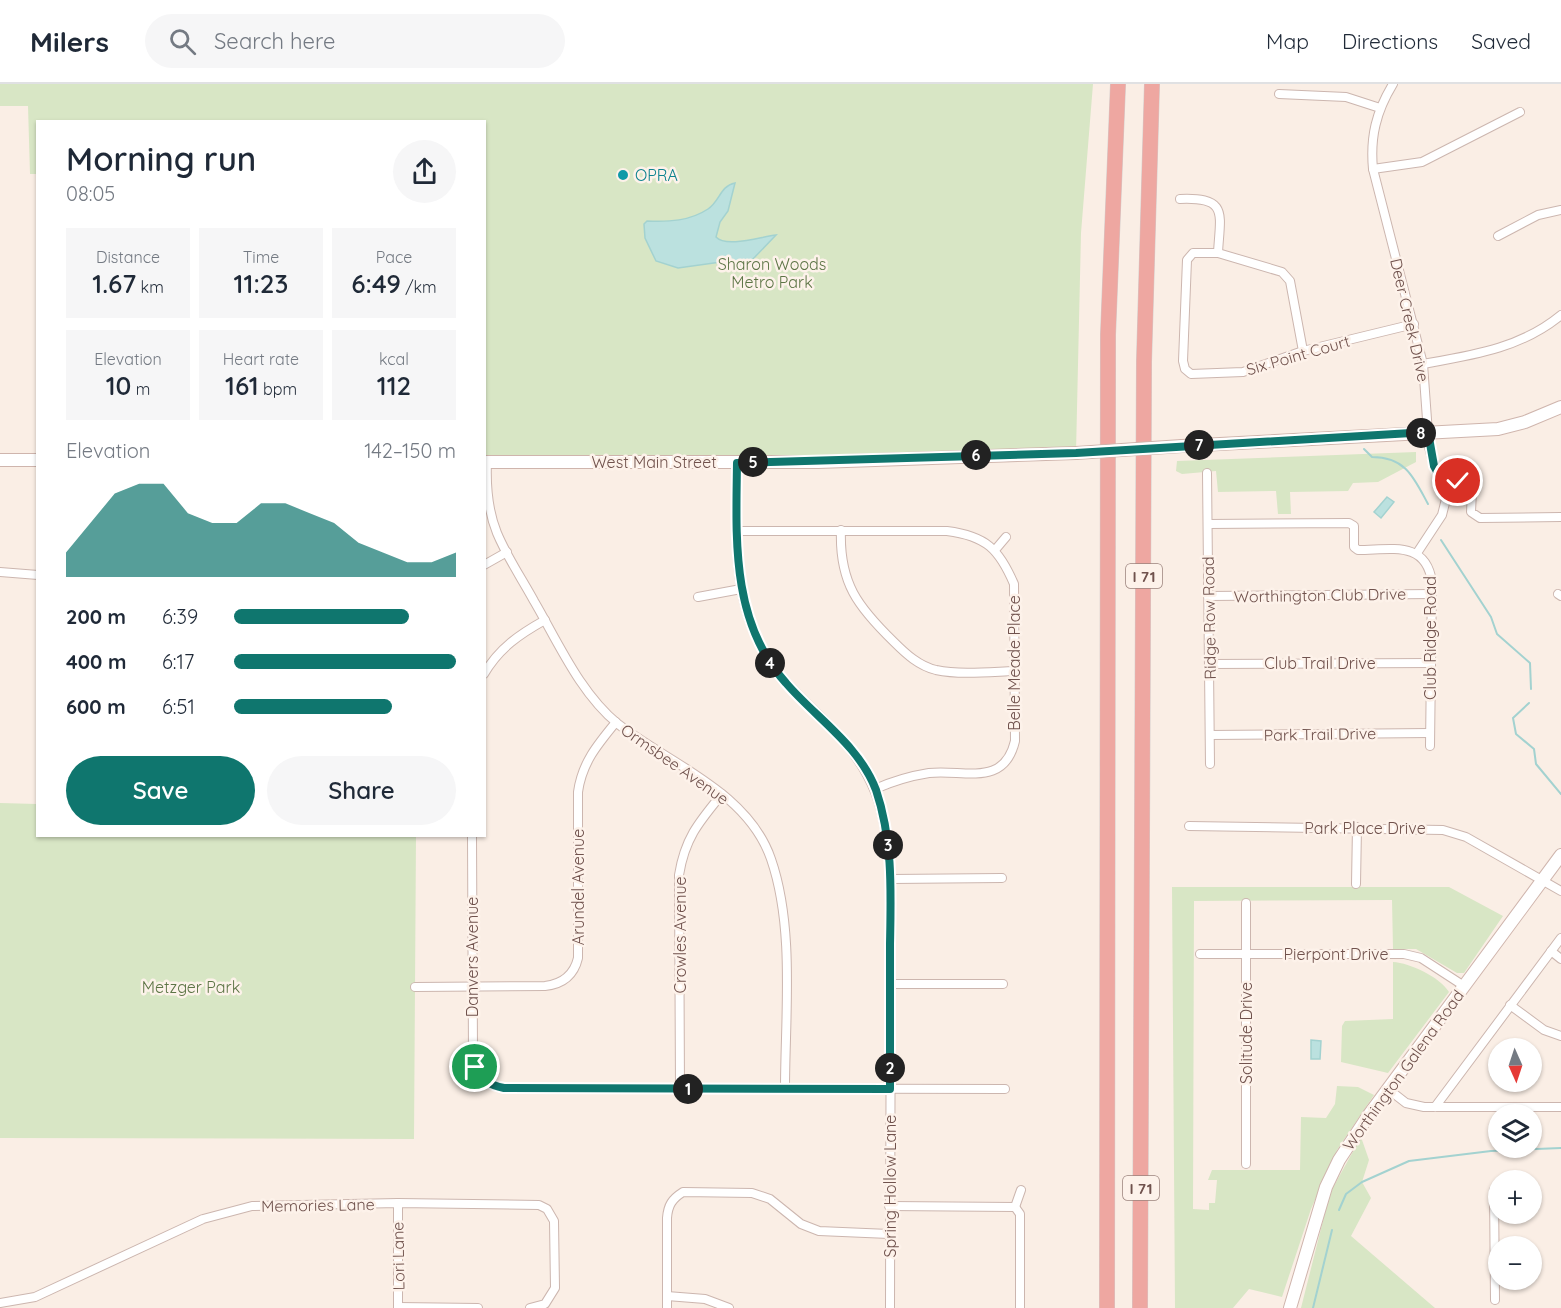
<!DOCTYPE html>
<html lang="en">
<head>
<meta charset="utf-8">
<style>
  body { margin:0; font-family:Quicksand,sans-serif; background:#f6f6f7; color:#1f2937; height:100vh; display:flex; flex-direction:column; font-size:22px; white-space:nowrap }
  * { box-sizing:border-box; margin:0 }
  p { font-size:20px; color:#747a83 }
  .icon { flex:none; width:33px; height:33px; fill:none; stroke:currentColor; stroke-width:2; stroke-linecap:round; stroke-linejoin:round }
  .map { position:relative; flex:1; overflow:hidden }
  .details { position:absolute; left:36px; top:36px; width:450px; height:717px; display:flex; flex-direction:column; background:#fff; border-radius:0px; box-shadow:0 2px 4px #0004 }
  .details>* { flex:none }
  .needle { width:39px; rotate:177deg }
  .controls { position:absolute; left:1488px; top:954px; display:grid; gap:12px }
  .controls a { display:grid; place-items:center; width:54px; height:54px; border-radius:50%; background:#fff; box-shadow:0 2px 4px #0004; font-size:30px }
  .pin { position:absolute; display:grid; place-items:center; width:51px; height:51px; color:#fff; margin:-26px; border:3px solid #fff; border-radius:50%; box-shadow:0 2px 6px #0007 }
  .km { position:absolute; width:30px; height:30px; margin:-15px; border-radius:50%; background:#222; color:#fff; font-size:16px; line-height:30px; text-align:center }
  .round { display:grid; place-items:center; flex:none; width:63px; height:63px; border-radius:32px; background:#f6f6f7 }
  .headline { display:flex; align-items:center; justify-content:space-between; height:102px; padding:0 30px }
  h1 { font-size:33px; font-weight:600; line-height:45px }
  .stats { display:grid; grid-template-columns:repeat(3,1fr); gap:9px; height:102px; padding:6px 30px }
  .stats div { display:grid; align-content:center; border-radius:0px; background:#f6f6f7; text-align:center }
  .stats b { font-size:26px; font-weight:600 }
  .stats small { font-size:16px; font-weight:400 }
  .stats p { font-size:16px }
  .chart { height:168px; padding:12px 30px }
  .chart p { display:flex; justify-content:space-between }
  .chart svg { width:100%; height:108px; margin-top:6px; fill:#0f766e; opacity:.7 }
  .primary-button { display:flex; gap:12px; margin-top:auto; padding:12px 30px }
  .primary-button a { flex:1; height:69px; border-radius:36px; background:#0f766e; color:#fff; font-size:24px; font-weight:600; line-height:69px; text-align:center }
  .primary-button a+a { background:#f6f6f7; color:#1f2937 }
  ul { padding:0 30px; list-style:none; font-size:20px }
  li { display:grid; grid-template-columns:96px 72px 1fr; align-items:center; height:45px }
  li i { height:15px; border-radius:8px; background:#0f766e }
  header { display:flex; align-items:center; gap:36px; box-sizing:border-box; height:84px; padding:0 30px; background:#fff; border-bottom:2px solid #e0e1e3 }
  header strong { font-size:28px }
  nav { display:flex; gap:33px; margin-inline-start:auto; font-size:21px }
  .search { width:420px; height:54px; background:#f6f6f7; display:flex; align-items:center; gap:15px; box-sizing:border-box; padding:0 21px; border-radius:33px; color:#747a83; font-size:22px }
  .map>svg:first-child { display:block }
</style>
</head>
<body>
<header>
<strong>Milers</strong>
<div class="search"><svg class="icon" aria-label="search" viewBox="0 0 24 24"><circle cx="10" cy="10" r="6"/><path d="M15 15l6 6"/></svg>Search here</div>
<nav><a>Map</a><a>Directions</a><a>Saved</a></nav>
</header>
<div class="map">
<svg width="1561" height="1224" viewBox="0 0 1561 1224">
  <rect width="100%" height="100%" fill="#faeee5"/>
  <g fill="#d8e6c5">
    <path d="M0,0h1093l-12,149 -5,220 -591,9 -1,-340h-446l-1,52h-7l-2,-68h-28z"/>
    <path d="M1416,368v10l-38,20 -25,1 -5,8 -58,1 1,22h-13l-2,-23 -58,1 -2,-21 -34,3 -6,-3 1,-10z"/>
    <path d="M0,719l37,1 1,32h378l-2,303 -414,-1z"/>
    <path d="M1172,803h277l54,29 -39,57h-7l-41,-24h-23l-1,-49 -198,1 -1,308 16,1v-7h6l2,-23h-9l4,-10h88l1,-53 25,1 9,-14 2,-18 21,1 16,8 -37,55 -26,59 -29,88 -33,-8 -16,19h-58z"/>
    <path d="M1393,878c17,1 47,15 56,30l-61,81 -47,-11 1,-36 3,-5 48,-2z"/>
    <path d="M1361,1053l8,23 -7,22 9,16 -20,38 84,72h-134l29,-115z"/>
  </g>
  <g fill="#bbe1df" stroke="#a3d2d0" stroke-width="1.5">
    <path d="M735,99l-7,28 -8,11 -4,15c10,11 44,0 60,-2l-24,25 -9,5 -22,-3 -43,6 -22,-7 -11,-23 -1,-14 3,-3c22,1 43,0 61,-12 12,-8 12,-23 27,-26z"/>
    <path d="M1387,413l7,5 -13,16 -7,-6z"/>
    <path d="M1311,956l10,1 -1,18h-9z"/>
  </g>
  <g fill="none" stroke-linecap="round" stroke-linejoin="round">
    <g stroke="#a3d2d0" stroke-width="2">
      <path d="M1364,365l8,8c34,0 42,21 56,47"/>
      <path d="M1441,456l50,77 6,17 33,29 1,26"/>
      <path d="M1529,619l-16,15 3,16 18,15 2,15 25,30"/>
      <path d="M1339,1126l7,-16 16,-12 47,-21 82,-10 70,-3"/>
      <path d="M1313,1224l19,-78"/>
    </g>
    <defs>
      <g id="street">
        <path d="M1393,0c-17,28 -23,53 -20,85l50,195 6,83 5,19 11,20 1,13 -4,16 -25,38"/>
        <path d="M1279,10l67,3 34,11"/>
        <path d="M1373,85l49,-7 98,-50"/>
        <path d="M1180,115c49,-2 40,15 38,54"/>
        <path d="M1498,152l40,-21 23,-5"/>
        <path d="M1303,267l-13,-70 -8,-9 -64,-19h-25l-6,7 -4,101 2,8 6,5 52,-2 60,-21 111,-27"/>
        <path d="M1423,280c51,-9 98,-16 138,-49"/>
        <path d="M487,378c-1,24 1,49 10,71 10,24 25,46 37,68 24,41 46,92 84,123 52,40 130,68 153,135 24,69 14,157 14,230"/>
        <path d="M737,379c-1,61 -6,126 23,182 16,31 41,52 65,76 51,50 61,88 66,158l-1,429"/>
        <path d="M1207,389l3,291"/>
        <path d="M1445,402l13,-5 9,1 5,9 -1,21 9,6 81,-1"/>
        <path d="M1208,440l141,-1 5,3v21l4,3c33,0 68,-10 74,32l-2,164"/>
        <path d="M841,446c-2,53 17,77 53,112 12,12 25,24 42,28 24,5 53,2 78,1"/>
        <path d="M737,447h210c39,5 52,18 67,53l1,157c-11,47 -51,28 -86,32 -19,3 -36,8 -54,16"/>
        <path d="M995,466l11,-13"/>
        <path d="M484,481l23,-13"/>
        <path d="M0,488l38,3"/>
        <path d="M1558,510l3,2"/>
        <path d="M1208,512l224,-2"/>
        <path d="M698,513l43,-8"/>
        <path d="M1209,580l222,-1"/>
        <path d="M484,590c15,-26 36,-40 61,-54"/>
        <path d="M1210,651l220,-2"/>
        <path d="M1189,742l254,4 23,7 95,54"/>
        <path d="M472,752l1,219c3,20 11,29 31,33l501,1"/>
        <path d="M891,795l111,-1"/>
        <path d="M1356,800l1,-57"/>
        <path d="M1551,867l10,8"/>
        <path d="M1200,870h204l17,4 43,28"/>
        <path d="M890,900h113"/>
        <path d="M415,903l130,-1c18,-2 29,-11 33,-28v-166c4,-29 19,-47 38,-70"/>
        <path d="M1510,921l34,25 17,6"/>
        <path d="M680,1005l-1,-214c6,-37 20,-53 43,-81"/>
        <path d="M1388,1005l18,14 18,4h137"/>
        <path d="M1435,1023l126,-169"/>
        <path d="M1246,1080v-261"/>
        <path d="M1494,1106l1,110"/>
        <path d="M398,1119v105"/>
        <path d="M889,1122l126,1"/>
        <path d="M1015,1123l5,7v94"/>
        <path d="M1015,1123l6,-17"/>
        <path d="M667,1212l38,3 24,9"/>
        <path d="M0,1219l35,-6 168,-78 49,-13 146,-3 141,2 8,4 7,12 1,67 -10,16 -15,4"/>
        <path d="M398,1223l80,1"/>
        <path d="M667,1224v-90c1,-13 5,-19 16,-26l69,1 18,6 31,25 18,7 70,3"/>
      </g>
      <g id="secondary">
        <path d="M1182,362l316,-17 27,-7 36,-15"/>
        <path d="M0,376h38"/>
        <path d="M484,378h334l258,-9"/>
        <path d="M1290,1224l36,-121 13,-27 29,-44 193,-261"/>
      </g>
      <g id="highway">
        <path d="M1107,1224l1,-973 10,-251"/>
        <path d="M1140,1224l4,-946 8,-278"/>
      </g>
    </defs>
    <use href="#street" stroke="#ccb6af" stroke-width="10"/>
    <use href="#secondary" stroke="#cfb5ad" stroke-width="14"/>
    <use href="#highway" stroke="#d4cbca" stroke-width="16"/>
    <use href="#street" stroke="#fff" stroke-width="8"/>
    <use href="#secondary" stroke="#fff" stroke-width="12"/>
    <use href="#highway" stroke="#eea7a1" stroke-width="15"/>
    <defs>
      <path id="secondary-bridge" d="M1076,369l106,-7"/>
    </defs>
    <use href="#secondary-bridge" stroke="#cfb5ad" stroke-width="14" stroke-linecap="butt"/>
    <use href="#secondary-bridge" stroke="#fff" stroke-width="12"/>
  </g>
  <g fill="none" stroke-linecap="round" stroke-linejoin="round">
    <defs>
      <path id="route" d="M475,983c7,13 14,18 29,21l386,1c0,-48 0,-97 0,-145 1,-52 3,-104 -14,-154 -17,-45 -60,-72 -90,-107 -55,-61 -50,-144 -49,-220l339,-10 352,-21 6,34 11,20 13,-5"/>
    </defs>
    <use href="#route" stroke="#fff" stroke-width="12"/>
    <use href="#route" stroke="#0f766e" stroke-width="8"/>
  </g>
  <circle fill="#0f9aa8" stroke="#fdf2ea" stroke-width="2" cx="623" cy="91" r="6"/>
  <g text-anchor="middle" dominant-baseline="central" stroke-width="5" stroke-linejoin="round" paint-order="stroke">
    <g fill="#fdf2ea" stroke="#9a827c" stroke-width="1.5">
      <rect x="1126" y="480" width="36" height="24" rx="4.5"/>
      <rect x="1123" y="1092" width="36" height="24" rx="4.5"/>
    </g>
    <g font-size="15" font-weight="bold" fill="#70524d">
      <text x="1144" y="492">I 71</text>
      <text x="1141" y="1104">I 71</text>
    </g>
    <g font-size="16" fill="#0d838f" stroke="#fdf2ea" text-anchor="start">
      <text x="635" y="91">OPRA</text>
    </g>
    <g font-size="16" fill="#5d7546" stroke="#fdf2ea">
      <text x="772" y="180">Sharon Woods<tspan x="772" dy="18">Metro Park</tspan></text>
      <text x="191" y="903">Metzger Park</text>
    </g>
    <g font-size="16" fill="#70524d" stroke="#fdf2ea">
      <text transform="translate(1410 236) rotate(77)">Deer Creek Drive</text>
      <text transform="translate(1298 271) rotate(-16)">Six Point Court</text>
      <text x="654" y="378">West Main Street</text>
      <text transform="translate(1320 511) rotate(-1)">Worthington Club Drive</text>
      <text transform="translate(1209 534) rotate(-91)">Ridge Row Road</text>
      <text transform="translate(1430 554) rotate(-90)">Club Ridge Road</text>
      <text transform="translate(1014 579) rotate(-90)">Belle Meade Place</text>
      <text x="1320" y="579">Club Trail Drive</text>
      <text transform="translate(1320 650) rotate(-1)">Park Trail Drive</text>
      <text transform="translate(675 680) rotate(35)">Ormsbee Avenue</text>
      <text x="1365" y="744">Park Place Drive</text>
      <text transform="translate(578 803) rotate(-90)">Arundel Avenue</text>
      <text transform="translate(680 851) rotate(-90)">Crowles Avenue</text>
      <text x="1336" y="870">Pierpont Drive</text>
      <text transform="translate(472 873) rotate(-90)">Danvers Avenue</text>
      <text transform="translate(1246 949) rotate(-90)">Solitude Drive</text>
      <text transform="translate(1403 986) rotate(-54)">Worthington Galena Road</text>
      <text transform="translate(890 1102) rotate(-90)">Spring Hollow Lane</text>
      <text transform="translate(318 1121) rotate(-1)">Memories Lane</text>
      <text transform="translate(398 1172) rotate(-91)">Lori Lane</text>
    </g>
  </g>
</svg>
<div class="controls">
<a><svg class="needle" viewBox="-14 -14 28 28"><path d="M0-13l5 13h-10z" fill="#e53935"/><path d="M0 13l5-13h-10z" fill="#747a83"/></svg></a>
<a><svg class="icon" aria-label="layers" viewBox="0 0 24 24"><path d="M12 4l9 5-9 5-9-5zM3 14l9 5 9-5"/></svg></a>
<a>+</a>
<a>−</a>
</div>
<div class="pin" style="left:475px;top:983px;background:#1e9e55"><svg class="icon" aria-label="arrive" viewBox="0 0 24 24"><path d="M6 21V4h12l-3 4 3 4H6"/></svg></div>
<div class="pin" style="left:1458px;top:397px;background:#d93025"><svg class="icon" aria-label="check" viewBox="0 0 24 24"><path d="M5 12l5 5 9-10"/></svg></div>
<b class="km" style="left:688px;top:1005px">1</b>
<b class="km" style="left:890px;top:984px">2</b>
<b class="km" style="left:888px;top:761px">3</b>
<b class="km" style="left:770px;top:579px">4</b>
<b class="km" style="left:753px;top:378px">5</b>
<b class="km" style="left:976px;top:371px">6</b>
<b class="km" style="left:1199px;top:361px">7</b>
<b class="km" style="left:1421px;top:349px">8</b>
<section class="details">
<div class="headline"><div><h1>Morning run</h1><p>08:05</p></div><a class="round"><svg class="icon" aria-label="share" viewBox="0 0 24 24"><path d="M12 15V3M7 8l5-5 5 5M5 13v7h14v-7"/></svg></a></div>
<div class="stats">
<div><p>Distance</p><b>1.67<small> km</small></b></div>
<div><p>Time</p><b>11:23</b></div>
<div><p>Pace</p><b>6:49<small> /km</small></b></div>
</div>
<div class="stats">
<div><p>Elevation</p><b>10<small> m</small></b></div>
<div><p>Heart rate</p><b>161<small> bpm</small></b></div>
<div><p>kcal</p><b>112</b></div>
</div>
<div class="chart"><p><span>Elevation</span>142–150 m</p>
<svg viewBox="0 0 160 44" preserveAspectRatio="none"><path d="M0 44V34L10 22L20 10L30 6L40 6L50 18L60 22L70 22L80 14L90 14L100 18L110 22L120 30L130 34L140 38L150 38L160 34V44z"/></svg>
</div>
<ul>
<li><b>200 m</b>6:39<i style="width:79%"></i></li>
<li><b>400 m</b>6:17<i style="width:100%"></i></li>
<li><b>600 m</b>6:51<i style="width:71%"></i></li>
</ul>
<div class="primary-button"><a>Save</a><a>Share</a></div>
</section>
</div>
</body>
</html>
